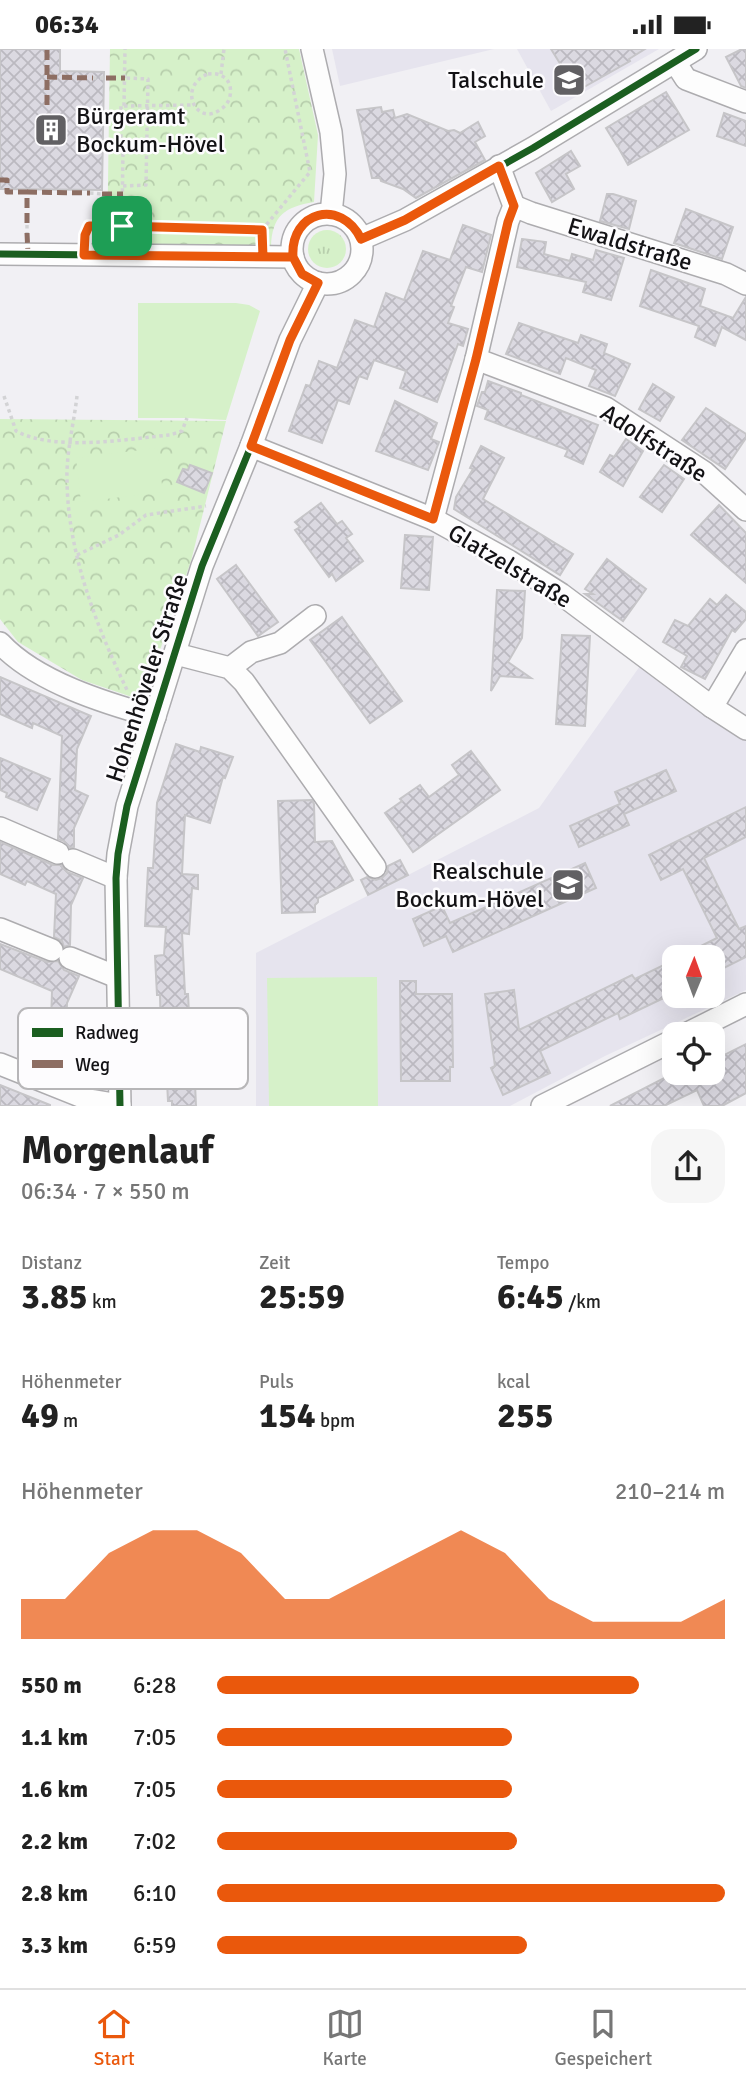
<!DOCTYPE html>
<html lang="de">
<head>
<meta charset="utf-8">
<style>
  body { margin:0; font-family:Signika,sans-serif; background:#f6f6f6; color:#222; height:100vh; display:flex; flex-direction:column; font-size:26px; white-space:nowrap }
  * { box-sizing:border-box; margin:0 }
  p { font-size:23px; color:#767676 }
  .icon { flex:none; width:38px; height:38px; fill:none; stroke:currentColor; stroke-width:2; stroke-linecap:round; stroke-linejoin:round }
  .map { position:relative; height:1057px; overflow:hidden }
  .sheet { display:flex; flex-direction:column; background:#fff; flex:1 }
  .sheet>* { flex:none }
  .needle { width:46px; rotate:1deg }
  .buttons { position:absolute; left:662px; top:896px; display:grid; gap:14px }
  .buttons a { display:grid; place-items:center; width:63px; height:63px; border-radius:14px; background:#fff; box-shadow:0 7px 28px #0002; font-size:35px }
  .pin { position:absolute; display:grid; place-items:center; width:60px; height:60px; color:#fff; margin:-30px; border-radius:14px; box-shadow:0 4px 10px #0006 }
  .round { display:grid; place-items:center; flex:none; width:74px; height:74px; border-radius:21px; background:#f6f6f6 }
  .summary { display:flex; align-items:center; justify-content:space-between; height:119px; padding:0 21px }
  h1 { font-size:38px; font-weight:700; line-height:52px }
  .stats { display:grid; grid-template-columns:repeat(3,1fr); gap:10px; height:119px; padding:7px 21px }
  .stats div { display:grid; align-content:center }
  .stats b { font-size:35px; font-weight:700 }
  .stats small { font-size:19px; font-weight:400 }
  .stats p { font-size:19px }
  .chart { height:196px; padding:14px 21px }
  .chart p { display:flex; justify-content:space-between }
  .chart svg { width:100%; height:126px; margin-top:7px; fill:#ea580c; opacity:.7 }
  ul { padding:0 21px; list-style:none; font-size:23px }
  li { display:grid; grid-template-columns:112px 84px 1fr; align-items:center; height:52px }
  li i { height:18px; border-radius:9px; background:#ea580c }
  .status { display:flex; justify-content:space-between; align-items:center; height:49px; padding:0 35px; background:#fff; direction:ltr }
  .status svg { height:19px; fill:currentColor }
  .menu { display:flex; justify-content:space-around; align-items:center; height:98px; border-top:2px solid #e0e0e0; background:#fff; font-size:19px; color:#767676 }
  .menu a { display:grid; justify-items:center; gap:4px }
  .menu .selected { color:#ea580c }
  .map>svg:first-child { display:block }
</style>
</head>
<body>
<div class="status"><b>06:34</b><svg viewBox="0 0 49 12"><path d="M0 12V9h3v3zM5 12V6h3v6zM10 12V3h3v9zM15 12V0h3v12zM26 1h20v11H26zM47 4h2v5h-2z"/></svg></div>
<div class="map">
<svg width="746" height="1057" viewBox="0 0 746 1057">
  <defs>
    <pattern id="grass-tufts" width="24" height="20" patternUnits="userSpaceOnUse" patternTransform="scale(1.75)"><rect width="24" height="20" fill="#d6f1c9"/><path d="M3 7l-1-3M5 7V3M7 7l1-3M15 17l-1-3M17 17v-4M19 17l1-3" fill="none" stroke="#b7ceac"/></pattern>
    <pattern id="park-crowns" width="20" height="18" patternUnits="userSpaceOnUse" patternTransform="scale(1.75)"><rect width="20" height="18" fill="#d6f1c9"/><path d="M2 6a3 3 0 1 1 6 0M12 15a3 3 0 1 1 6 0" fill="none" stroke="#b7ceac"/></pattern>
    <pattern id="building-cross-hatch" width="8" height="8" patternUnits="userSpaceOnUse" patternTransform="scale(1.75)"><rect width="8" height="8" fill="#dbd9e1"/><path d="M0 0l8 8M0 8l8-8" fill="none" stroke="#bbb9c0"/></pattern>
  </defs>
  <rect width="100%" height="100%" fill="#f1f0f4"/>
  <g fill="#e6e4ee" fill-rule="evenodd">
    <path d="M332,0h162l-154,37z"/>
    <path d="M517,0h142l-108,62z"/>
    <path d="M640,617l106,70v254l-141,66 -95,50h-254v-153l283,-145zM674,908h38v39h-38z"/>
  </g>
  <circle fill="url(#grass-tufts)" cx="327" cy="200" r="19"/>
  <g fill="url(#park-crowns)">
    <path d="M110,0h189l19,86 -4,67c-29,5 -42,13 -43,45l-164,1z"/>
    <path d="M0,370l226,2 -35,140 -47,135 -12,1 -50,-17 -64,-38 -18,-23z"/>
  </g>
  <g fill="#d6f1c9">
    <path d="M138,254h98l13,2 11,6 -34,109 -39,-2h-49z"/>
    <path d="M157,399l6,44 -82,10 -5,-44z"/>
    <path d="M377,928l1,129h-109l-2,-128z"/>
  </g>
  <g fill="url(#building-cross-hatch)" stroke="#c6c5c8" stroke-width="2">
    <path d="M0,0h60v22l44,1 -2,118 -102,-1z"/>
    <path d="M551,0h94l-16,10 1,2 -53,30z"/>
    <path d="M742,0h4v39l-5,-2 -15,-29z"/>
    <path d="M666,43l23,38 -61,35 -10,-18 1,-2 -2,1 -11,-18z"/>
    <path d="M381,58l1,5 11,-2 2,8 12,-4 41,17 6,-1 6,3 18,-11 7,14 -10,6 10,18 -69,38 -13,-9 -22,-8 -1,-3h-8l-15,-68z"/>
    <path d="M724,64l22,8v25l-29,-10z"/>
    <path d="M571,102l9,15 -14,8 8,15 -22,13 -16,-29z"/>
    <path d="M607,145h6l23,7 -7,28 -29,-8z"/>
    <path d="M686,160l47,18 -11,32 -48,-16z"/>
    <path d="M463,176l28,10 -9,37 -16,-5 -15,39 3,1 -6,16 20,6 -5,17 -5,-2 -21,58 -37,-14 6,-17 -32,-11 -7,19 -8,-3 -10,28 -11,-4 -16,43 -33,-12 17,-46 4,1 9,-25 18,7 18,-48 19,7 12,-34 18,7 19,-49 27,9z"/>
    <path d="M522,190l24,3 -2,12 26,7 2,-7 21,6 3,-10 28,8 -13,42 -28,-8 3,-10 -69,-15z"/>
    <path d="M651,221l54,19 -5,17 33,12 13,-21v43l-24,-13 -7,19 -20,-9 4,-11 -59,-20z"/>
    <path d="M519,274l59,20 3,-8 26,9 -3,9 26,11 -15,32 -26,-10 7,-16 -30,-12 -6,16 -54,-20z"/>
    <path d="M488,332l33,12v2l77,30 -15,39 -18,-8 3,-6 -83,-31 3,-9 -11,-4 5,-14h3z"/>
    <path d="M653,335l21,13 -14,24 -21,-12z"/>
    <path d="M395,352l42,22 -6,16 8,3 -11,28 -52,-19z"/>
    <path d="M706,359l40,26v4l-21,31 -43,-29z"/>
    <path d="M626,390l17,12 -20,35 -23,-14 10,-17 4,2z"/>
    <path d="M481,397l23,12 -21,41 90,55 -13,21 -106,-66 2,-12 17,-28 -3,-1z"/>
    <path d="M190,416l22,8 -8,20 -27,-11 6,-13 5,1z"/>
    <path d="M664,416l20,14 -22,33 -22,-15z"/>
    <path d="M321,454l16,21 5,-3 10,13 -6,4 17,23 -27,20 -4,-7 -3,3 -34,-47 5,-3 -5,-5z"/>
    <path d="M719,456l27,28v50l-55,-48z"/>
    <path d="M405,486l28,2 -4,53 -28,-2z"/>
    <path d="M607,510l39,30 -23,32 -38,-27h8l-8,-5z"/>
    <path d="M236,516l42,57 -20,14 -41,-57z"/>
    <path d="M497,541l28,1 -3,47 -14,24 23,16 -31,-2 -9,15z"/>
    <path d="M726,546l20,17v7l-11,13 -3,-2 -27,49 -24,-12 6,-11 -24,-14 12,-22 13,6 22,-27 7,6z"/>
    <path d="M342,568l60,84 -32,22 -60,-83z"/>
    <path d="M562,586l28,1 -5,90 -29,-2z"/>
    <path d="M0,628l91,39 -14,33 -2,41 13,6 -14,32v19l-4,1 -6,-7 -6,-2 4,-103 -29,-13 -1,5 -32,-14z"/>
    <path d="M176,695l24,8 1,-5 32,10 -8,21 -2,-1 -13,46 -25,-8 -3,59 16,1v14l-6,-1 -3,46 -7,-1 3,61h3l2,39 -29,1 -1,-39h-3l-2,-39 9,-1 2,-28 -21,-1 3,-58h5l4,-65z"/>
    <path d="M471,702l29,39 -87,62 -28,-39 17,-12 -2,-2 20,-14 9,12 30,-22 -7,-10z"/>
    <path d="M0,709l50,21 -13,31 -31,-13 1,-4 -7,-3z"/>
    <path d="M666,721l10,21 -52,23 5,11 -50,22 -9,-21 50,-22 -5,-12z"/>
    <path d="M312,751l2,4 1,38 17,-1 21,39 -35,18v4l-3,3v7l-33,1 -4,-112z"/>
    <path d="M746,758v30l-42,21 35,71 7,-3v31l-34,17v-17h-33l38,-19 -34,-69 -22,11 -12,-25z"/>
    <path d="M0,793l53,23h8l6,7 16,6 -12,27 -1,40 -6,2 -2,-6 -8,-4 2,-43 -29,-13 -2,4 -25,-11z"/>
    <path d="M400,811l8,15 -40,20 -7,-15 6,-3 9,3 6,-2 5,-5 1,-7z"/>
    <path d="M585,814l11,25 -143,64 -7,-16 -22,10 -11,-27 29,-13 8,17z"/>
    <path d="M0,895l47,18 11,-1 6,9 15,6 -12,27 -1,26 -15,-7 1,-31 -52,-22z"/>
    <path d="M674,911v33l-54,26 -2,-6 -78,38 10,22 -47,22 -12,-27 4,-2 -10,-72 29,-4 5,40 113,-55 3,4z"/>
    <path d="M400,932h16v13h36l1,73h-3v14h-49z"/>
    <path d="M746,995v49l-24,13h-18l-7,-16 -33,16h-54l64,-33h38v-12z"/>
    <path d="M194,1012l2,45h-24v-5h-4l-2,-39z"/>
    <path d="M0,1036l50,20v1h-50z"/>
  </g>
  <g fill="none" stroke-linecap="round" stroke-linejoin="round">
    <defs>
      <g id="minor">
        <path d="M312,0l19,83 4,42 -4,40"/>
        <path d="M675,13l11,17 60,23"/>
        <path d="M514,157l17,7 195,61 20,10"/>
        <circle cx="327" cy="200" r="35"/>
        <path d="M361,190l44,-19 128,-72 163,-99"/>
        <path d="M0,205l293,3"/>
        <path d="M476,310l130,49 98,64 42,38"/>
        <path d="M251,397l182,73 76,42 52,33 151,113 34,22"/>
        <path d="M433,470l43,-160 32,-138 6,-15 -15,-40"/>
        <path d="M0,594c36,39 105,60 155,74"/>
        <path d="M176,605l54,14 14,14 131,185"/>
        <path d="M230,619l21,-16 29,-9 35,-27"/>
        <path d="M712,658l34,-57"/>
        <path d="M0,779l58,25"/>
        <path d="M73,811l43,18"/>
        <path d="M0,880l52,21"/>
        <path d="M70,909l47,19"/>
        <path d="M686,985l60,-30"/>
        <path d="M0,1015l90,36 30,5"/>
        <path d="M120,1057l-4,-228 2,-24 9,-48 75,-240 49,-120 39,-106 28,-57"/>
        <path d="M542,1057l132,-66"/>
      </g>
    </defs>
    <use href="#minor" stroke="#adacaf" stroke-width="24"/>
    <g stroke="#d3d3d5" stroke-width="3.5" stroke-dasharray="3.5 3.5" stroke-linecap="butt">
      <path d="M208,25c14,-2 25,6 22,22 -1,5 -4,10 -9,13 -24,19 -45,-22 -13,-35z"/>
      <path d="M221,25l3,-25"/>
      <path d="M93,29h13"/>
      <path d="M124,57l69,-1"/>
      <path d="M123,98l23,1"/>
      <path d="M123,137l23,-1 2,-106 -23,-1"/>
      <path d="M90,144l12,1"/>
      <path d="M27,176v8"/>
      <path d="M85,186l4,-9h33l1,-79h-2v-41h3l1,-57"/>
      <path d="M122,187v-10l140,4"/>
      <path d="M262,188v-7l48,-58 -25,-123"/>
      <path d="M4,347l12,35c39,21 110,8 154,4l12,-4 5,-13"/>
      <path d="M77,347c-3,27 -11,57 -10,85 1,72 29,144 60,209"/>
      <path d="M77,506l42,-20 27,-20 60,-9"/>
    </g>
    <use href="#minor" stroke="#fdfdfd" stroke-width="21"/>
    <g stroke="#8d6e63" stroke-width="5" stroke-dasharray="10 5" stroke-linecap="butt">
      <path d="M47,28l46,1"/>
      <path d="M106,29h19"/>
      <path d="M47,56v-56"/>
      <path d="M0,131h7v12h20v33"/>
      <path d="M27,143l63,1"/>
      <path d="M102,145h21"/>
      <path d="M27,184l1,21"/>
    </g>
    <defs>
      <g id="cycleway">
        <path d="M361,190l44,-19 128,-72 163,-99"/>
        <path d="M0,205l293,3"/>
        <path d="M120,1057l-4,-228 2,-24 9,-48 75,-240 49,-120 39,-106 28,-57"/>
      </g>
    </defs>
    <use href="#cycleway" stroke="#fdfcfe" stroke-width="11"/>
    <use href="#cycleway" stroke="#1b5e20" stroke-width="7"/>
  </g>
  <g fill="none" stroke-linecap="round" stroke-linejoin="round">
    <defs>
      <path id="route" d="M122,177l140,4 1,27h30l9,17 16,9 -28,57 -39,106 182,73 43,-160 32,-137 6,-16 -15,-40 -94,54 -44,19c-20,-41 -71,-28 -68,18l-209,-2 1,-20 4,-9h33"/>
    </defs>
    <use href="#route" stroke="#fff" stroke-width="14"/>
    <use href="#route" stroke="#ea580c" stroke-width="9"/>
  </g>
  <defs>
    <symbol id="school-square" viewBox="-11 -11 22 22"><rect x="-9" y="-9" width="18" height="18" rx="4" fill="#616063" stroke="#fdfcfe"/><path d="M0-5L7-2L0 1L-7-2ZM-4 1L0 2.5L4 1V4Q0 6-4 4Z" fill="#fff"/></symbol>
    <symbol id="building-square" viewBox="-11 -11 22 22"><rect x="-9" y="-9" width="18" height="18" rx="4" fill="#616063" stroke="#fdfcfe"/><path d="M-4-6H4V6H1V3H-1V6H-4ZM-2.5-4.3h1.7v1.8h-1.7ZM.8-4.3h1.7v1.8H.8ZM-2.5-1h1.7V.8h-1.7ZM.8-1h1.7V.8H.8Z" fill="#fff"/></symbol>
  </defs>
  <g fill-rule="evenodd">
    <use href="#school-square" x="550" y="12" width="38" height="38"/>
    <use href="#building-square" x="32" y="62" width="38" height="38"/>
    <use href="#school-square" x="549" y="817" width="38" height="38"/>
  </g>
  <g text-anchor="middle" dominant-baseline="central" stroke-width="5" stroke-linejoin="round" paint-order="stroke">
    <g font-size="24" fill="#131215" stroke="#fdfcfe" text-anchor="end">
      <text x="544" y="31">Talschule</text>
      <text x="76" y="67" text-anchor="start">Bürgeramt<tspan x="76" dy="28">Bockum-Hövel</tspan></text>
      <text x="544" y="822">Realschule<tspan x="544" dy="28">Bockum-Hövel</tspan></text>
    </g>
    <g font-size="24" fill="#131215" stroke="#fdfcfe">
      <text transform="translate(630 195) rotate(17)">Ewaldstraße</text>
      <text transform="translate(654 394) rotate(33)">Adolfstraße</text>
      <text transform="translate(510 517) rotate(31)">Glatzelstraße</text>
      <text transform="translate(147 629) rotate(-72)">Hohenhöveler Straße</text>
    </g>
  </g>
  <rect x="18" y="959" width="230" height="81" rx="10" fill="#fdfcfe" stroke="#b7b6b8" stroke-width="2"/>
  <rect x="32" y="979" width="31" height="9" fill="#1b5e20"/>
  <rect x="32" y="1011" width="31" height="8" fill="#8d6e63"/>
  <g font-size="19" fill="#131215">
    <text x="75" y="990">Radweg</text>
    <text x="75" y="1022">Weg</text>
  </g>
</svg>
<div class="buttons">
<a><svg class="needle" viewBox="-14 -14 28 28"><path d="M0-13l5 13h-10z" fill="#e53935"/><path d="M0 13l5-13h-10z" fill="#767676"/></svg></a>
<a><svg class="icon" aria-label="locate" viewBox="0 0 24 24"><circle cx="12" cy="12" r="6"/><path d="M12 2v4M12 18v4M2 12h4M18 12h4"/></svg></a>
</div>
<div class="pin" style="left:122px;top:177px;background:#1e9e55"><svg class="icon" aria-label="arrive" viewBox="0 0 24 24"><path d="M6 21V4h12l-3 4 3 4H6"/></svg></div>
</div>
<section class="sheet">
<div class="summary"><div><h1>Morgenlauf</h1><p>06:34 · 7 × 550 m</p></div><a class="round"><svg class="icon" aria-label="share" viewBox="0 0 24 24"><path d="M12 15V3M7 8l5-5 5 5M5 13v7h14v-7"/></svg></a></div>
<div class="stats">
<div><p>Distanz</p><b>3.85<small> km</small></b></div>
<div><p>Zeit</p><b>25:59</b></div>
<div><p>Tempo</p><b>6:45<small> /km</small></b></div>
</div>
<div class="stats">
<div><p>Höhenmeter</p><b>49<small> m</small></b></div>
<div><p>Puls</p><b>154<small> bpm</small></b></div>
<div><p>kcal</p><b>255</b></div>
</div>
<div class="chart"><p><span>Höhenmeter</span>210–214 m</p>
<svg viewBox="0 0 160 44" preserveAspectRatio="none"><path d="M0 44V30L10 30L20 14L30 6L40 6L50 14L60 30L70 30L80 22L90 14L100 6L110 14L120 30L130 38L140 38L150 38L160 30V44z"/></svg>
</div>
<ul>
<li><b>550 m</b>6:28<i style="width:83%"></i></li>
<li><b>1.1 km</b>7:05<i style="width:58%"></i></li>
<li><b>1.6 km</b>7:05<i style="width:58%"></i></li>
<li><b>2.2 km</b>7:02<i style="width:59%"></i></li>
<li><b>2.8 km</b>6:10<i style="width:100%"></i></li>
<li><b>3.3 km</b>6:59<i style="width:61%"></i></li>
</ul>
</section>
<nav class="menu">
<a class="selected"><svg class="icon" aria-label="home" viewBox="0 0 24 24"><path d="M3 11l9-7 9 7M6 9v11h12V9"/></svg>Start</a>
<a><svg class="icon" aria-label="map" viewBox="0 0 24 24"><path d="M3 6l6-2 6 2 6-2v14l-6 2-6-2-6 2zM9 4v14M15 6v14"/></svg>Karte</a>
<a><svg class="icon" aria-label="saved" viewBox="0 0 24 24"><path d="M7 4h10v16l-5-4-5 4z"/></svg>Gespeichert</a>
</nav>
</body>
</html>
